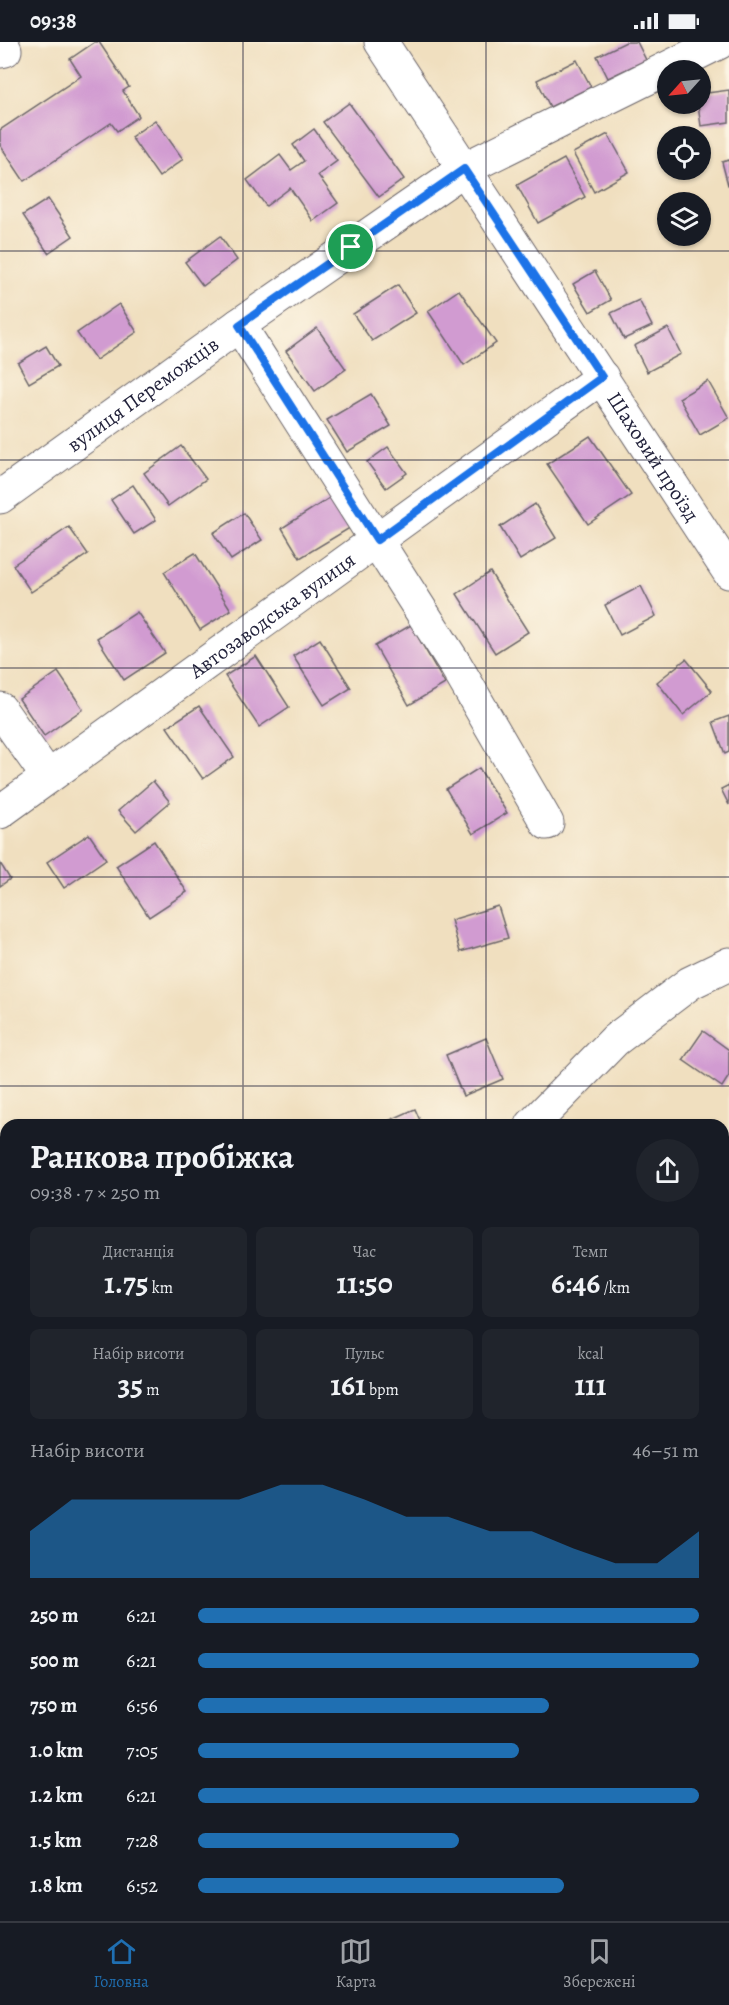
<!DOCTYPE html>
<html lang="uk">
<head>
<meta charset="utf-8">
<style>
  body { margin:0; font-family:Alegreya,serif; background:#20242c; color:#f1f3f6; height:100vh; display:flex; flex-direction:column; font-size:22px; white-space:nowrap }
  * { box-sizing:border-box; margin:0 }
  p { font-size:20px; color:#9ea1a6 }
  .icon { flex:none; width:33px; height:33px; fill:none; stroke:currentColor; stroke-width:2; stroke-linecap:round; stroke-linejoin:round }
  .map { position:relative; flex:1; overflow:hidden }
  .details { position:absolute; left:0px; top:1077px; width:729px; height:802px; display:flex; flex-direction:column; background:#171b24; border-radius:18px 18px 0 0; box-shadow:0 2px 4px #0004 }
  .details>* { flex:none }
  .needle { width:39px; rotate:243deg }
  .tools { position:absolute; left:657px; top:18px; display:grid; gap:12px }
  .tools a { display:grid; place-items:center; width:54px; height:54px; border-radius:50%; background:#171b24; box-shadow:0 2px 4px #0004; font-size:30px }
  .pin { position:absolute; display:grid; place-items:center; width:51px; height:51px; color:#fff; margin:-26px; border:3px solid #fff; border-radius:50%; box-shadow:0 2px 6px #0007 }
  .round { display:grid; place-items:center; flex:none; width:63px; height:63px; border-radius:32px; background:#20242c }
  .overview { display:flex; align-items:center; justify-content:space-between; height:102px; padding:0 30px }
  h1 { font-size:33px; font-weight:700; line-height:45px }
  .figures { display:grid; grid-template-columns:repeat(3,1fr); gap:9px; height:102px; padding:6px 30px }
  .figures div { display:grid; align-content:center; border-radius:9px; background:#20242c; text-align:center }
  .figures b { font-size:30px; font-weight:700 }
  .figures small { font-size:16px; font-weight:400 }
  .figures p { font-size:16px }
  .chart { height:168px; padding:12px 30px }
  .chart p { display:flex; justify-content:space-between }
  .chart svg { width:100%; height:108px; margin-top:6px; fill:#1f6fb2; opacity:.7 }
  ul { padding:0 30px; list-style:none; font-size:20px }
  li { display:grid; grid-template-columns:96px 72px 1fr; align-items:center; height:45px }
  li i { height:15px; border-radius:8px; background:#1f6fb2 }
  .status { display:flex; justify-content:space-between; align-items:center; height:42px; padding:0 30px; background:#171b24; direction:ltr }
  .status svg { height:16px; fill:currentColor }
  .tab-bar { display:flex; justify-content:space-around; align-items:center; height:84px; border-top:2px solid #363941; background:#171b24; font-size:16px; color:#9ea1a6 }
  .tab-bar a { display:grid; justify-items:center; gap:3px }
  .tab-bar .current { color:#1f6fb2 }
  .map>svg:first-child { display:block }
</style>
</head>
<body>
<div class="status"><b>09:38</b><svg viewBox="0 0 49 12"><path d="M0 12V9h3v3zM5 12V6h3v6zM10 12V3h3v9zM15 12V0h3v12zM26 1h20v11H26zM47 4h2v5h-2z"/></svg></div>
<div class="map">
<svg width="729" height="1879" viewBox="0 0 729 1879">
  <rect width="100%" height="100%" fill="#fcf5e5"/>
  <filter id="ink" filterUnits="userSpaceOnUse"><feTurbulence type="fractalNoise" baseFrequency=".0167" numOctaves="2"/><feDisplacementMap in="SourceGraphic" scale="12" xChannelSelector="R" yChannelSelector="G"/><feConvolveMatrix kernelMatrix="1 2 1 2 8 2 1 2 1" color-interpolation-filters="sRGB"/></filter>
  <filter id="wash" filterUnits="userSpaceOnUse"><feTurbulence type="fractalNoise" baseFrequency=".008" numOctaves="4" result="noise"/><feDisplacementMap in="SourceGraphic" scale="24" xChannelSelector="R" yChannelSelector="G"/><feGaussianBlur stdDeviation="1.35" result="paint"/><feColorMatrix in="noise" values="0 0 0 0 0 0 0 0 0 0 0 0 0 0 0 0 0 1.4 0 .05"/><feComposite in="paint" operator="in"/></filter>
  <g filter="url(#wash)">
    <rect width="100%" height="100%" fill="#f0dfbf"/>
    <g id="blocks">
      <g fill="#d19bd1">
        <path d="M95,0h4l30,45 -6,4 16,25 -22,15 -6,-8 -87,58 -24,-36v-15l81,-54 -11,-17z"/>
        <path d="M626,0h11l9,18 -38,18 -11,-22z"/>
        <path d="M577,18l14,27 -41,20 -13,-27z"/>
        <path d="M729,48v32l-28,4 -3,-22h2v-10z"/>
        <path d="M349,61l55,76 -25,18 -56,-75z"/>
        <path d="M155,78l28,39 -24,18 -28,-40z"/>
        <path d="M314,87l23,32 -19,14 20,28 -25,18 -23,-33 -24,18 -19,-26 33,-25 11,15 13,-9 -11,-16z"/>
        <path d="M608,92l21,38 -35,20 -21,-39z"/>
        <path d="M564,117l21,38 -47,26 -21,-38z"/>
        <path d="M729,118v25h-1l-6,-23z"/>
        <path d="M48,157l25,37 -25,17 -25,-38z"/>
        <path d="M220,194l17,24 -34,26 -18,-24z"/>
        <path d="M595,229l16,29 -21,12 -17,-28z"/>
        <path d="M398,243l18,28 -44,28 -19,-27z"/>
        <path d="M459,248l37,53 -32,22 -36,-54z"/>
        <path d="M639,258l13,26 -28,13 -13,-26z"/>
        <path d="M119,262l18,28 -41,28 -19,-27z"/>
        <path d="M317,286l29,41 -31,22 -29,-40z"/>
        <path d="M668,286l13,26 -34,18 -13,-26z"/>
        <path d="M46,304l12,20 -29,17 -11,-20z"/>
        <path d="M708,339l21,37 -29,17 -21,-37z"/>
        <path d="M371,352l20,32 -44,26 -20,-32z"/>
        <path d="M590,394l41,59 -43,29 -41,-60z"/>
        <path d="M181,404l25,33 -38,27 -24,-33z"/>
        <path d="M388,405l19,26 -21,15 -19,-26z"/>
        <path d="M133,443l23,35 -22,14 -23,-34z"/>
        <path d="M334,453l19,31 -53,32 -18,-30z"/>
        <path d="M535,462l21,34 -36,22 -20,-33z"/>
        <path d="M244,471l18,27 -31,20 -18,-27z"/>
        <path d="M69,485l19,27 -57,38 -18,-27z"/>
        <path d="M195,511l36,57 -31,20 -36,-58z"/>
        <path d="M490,530l38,60 -33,21 -38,-59z"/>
        <path d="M641,544l15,30 -36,19 -15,-30z"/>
        <path d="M137,570l28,41 -41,27 -27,-42z"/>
        <path d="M411,583l34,59 -36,21 -34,-59z"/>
        <path d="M320,597l31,49 -27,17 -31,-49z"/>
        <path d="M256,614l33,51 -30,20 -34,-51z"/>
        <path d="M686,617l26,32 -29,24 -26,-33z"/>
        <path d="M58,630l25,37 -39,27 -25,-37z"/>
        <path d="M199,664l35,51 -31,22 -36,-52z"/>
        <path d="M729,674v36l-4,2 -12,-32z"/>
        <path d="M479,726l28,45 -34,21 -27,-45z"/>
        <path d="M153,739l17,21 -34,29 -18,-20z"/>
        <path d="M729,743v20l-8,-16z"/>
        <path d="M89,792l17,25 -42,29 -17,-26z"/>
        <path d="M154,799l33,51 -38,25 -33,-51z"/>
        <path d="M0,821l10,16 -10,7z"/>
        <path d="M498,864l10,32 -48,14 -9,-32z"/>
        <path d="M703,989l26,19v26l-7,11 -39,-27z"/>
        <path d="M486,996l17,41 -40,17 -17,-41z"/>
        <path d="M415,1067l7,16h-43z"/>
        <path d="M729,1276v26l-6,-6v-14z"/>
        <path d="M0,1310l6,8v16l-6,4z"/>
        <path d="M0,1608l6,2v37l-6,-2z"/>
        <path d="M725,1725l4,2v38l-6,-4v-33z"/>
        <path d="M729,1813v37l-6,-3v-23z"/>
        <path d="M357,1874h34l8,1 -1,4h-43z"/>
        <path d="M660,1874h47l-3,5h-47z"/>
      </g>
    </g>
  </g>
  <g filter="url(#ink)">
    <use href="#blocks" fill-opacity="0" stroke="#6a6469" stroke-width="1.5"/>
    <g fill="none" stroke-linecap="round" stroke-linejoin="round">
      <defs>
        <g id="minor">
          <path id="s1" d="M381,0l348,530"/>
          <path d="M0,9l5,-1"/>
          <path d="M239,283l216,339 92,159"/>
          <path id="s2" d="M0,455l239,-172 225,-156 256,-127"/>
          <path d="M0,667l48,68"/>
          <path id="s3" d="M0,770l602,-435"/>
          <path d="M532,1083l83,-85 75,-57 39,-19"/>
          <path d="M723,1236l6,-9"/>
          <path d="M0,1538l6,-6"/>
          <path d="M0,1679l6,2"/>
        </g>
      </defs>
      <use href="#minor" stroke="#6a6469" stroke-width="35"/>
      <use href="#minor" stroke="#fff" stroke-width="33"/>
    </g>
  </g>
  <g fill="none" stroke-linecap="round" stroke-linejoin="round" filter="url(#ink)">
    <defs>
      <path id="route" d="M464,127l138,208 -225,163 -138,-215z"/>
    </defs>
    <use href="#route" stroke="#fff" stroke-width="12"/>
    <use href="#route" stroke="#1a73e8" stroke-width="8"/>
  </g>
  <path fill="none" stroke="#22223b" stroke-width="1.5" stroke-opacity="0.55" d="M243,0v1083M486,0v1083M0,209h729M0,418h729M0,626h729M0,835h729M0,1044h729M0,1253h6M723,1253h6M0,1461h6M723,1461h6M0,1670h6M723,1670h6M243,1874v5M486,1874v5"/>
  <g text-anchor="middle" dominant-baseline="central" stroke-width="6" stroke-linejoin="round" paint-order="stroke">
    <g font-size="21" fill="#22223b" stroke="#fcf5e5">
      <text stroke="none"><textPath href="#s2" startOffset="176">вулиця Переможців</textPath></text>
      <text stroke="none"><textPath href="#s1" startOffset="496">Шаховий проїзд</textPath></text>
      <text stroke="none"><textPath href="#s3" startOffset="336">Автозаводська вулиця</textPath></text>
    </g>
  </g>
</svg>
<div class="tools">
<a><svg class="needle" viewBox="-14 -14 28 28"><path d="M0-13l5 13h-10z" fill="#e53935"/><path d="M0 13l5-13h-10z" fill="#9ea1a6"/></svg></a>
<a><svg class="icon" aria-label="locate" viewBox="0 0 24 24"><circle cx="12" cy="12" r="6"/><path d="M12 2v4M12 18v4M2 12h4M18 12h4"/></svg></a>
<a><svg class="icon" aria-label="layers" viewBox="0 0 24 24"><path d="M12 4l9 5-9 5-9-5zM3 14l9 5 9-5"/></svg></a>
</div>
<div class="pin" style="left:351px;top:205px;background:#1e9e55"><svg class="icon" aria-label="arrive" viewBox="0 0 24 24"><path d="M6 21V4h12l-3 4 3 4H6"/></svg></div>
<section class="details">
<div class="overview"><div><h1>Ранкова пробіжка</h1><p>09:38 · 7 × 250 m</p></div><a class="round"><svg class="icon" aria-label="share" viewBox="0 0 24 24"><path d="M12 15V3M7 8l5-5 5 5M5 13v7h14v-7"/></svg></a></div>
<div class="figures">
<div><p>Дистанція</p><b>1.75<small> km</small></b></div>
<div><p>Час</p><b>11:50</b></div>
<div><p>Темп</p><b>6:46<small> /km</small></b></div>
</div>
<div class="figures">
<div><p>Набір висоти</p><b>35<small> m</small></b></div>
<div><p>Пульс</p><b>161<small> bpm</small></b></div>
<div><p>kcal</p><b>111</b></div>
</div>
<div class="chart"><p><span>Набір висоти</span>46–51 m</p>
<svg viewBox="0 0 160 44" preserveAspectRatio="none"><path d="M0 44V25L10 12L20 12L30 12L40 12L50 12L60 6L70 6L80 12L90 19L100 19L110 25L120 25L130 32L140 38L150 38L160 25V44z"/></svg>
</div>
<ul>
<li><b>250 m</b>6:21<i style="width:100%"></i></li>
<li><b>500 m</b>6:21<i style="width:100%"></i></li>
<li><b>750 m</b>6:56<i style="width:70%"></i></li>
<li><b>1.0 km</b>7:05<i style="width:64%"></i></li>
<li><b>1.2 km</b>6:21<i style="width:100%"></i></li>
<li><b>1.5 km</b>7:28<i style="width:52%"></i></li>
<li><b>1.8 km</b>6:52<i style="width:73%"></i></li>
</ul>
</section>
</div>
<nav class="tab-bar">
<a class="current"><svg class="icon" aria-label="home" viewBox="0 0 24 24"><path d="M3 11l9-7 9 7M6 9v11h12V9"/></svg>Головна</a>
<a><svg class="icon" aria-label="map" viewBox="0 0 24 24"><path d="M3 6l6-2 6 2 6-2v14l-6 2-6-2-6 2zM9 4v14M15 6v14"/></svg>Карта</a>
<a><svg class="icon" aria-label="saved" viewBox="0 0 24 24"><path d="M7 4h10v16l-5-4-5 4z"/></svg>Збережені</a>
</nav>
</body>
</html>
